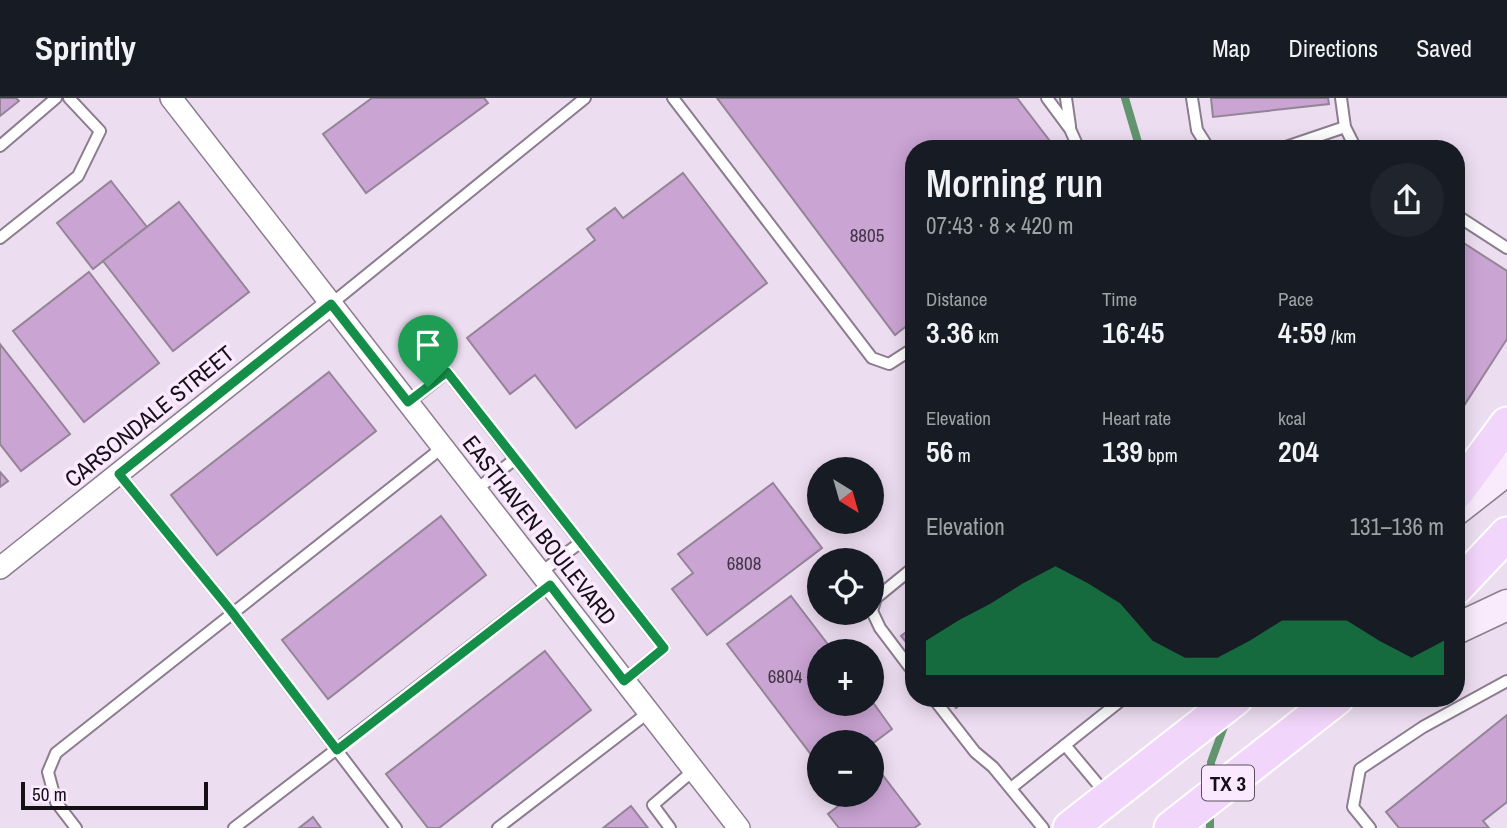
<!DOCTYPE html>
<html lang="en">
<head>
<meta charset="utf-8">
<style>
  body { margin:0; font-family:"Archivo Narrow",sans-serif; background:#20242c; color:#f1f3f6; height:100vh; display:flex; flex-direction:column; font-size:26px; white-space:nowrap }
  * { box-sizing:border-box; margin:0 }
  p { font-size:23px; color:#9ea1a6 }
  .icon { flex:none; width:38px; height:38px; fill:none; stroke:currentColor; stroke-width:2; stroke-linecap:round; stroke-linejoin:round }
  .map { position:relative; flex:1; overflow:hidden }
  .panel { position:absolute; left:905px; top:42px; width:560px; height:567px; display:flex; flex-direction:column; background:#171b24; border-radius:28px; box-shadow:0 4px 18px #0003 }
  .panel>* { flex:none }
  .needle { width:46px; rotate:143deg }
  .controls { position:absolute; left:807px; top:359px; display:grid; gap:14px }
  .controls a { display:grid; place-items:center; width:77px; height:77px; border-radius:50%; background:#171b24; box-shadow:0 4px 18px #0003; font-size:35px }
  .scale { position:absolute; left:21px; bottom:18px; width:187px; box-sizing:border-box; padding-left:7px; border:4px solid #151016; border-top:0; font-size:19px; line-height:24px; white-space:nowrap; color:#151016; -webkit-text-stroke:5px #fbeaff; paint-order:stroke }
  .pin { position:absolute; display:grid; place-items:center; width:60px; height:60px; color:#fff; margin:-72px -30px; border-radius:50% 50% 50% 0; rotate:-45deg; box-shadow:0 0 7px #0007 }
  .pin .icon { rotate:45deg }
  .round { display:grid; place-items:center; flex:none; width:74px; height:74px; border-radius:37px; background:#20242c }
  .head { display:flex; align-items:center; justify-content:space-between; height:119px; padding:0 21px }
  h1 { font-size:38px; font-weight:600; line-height:52px }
  .stats { display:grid; grid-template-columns:repeat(3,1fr); gap:10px; height:119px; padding:7px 21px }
  .stats div { display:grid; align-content:center }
  .stats b { font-size:30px; font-weight:600 }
  .stats small { font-size:19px; font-weight:400 }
  .stats p { font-size:19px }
  .chart { height:196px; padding:14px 21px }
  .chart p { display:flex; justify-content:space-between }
  .chart svg { width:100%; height:126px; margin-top:7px; fill:#158e49; opacity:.7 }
  header { display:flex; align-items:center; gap:42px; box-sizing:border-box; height:98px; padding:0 35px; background:#171b24; border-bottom:2px solid #363941 }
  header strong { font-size:33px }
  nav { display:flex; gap:38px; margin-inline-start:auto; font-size:24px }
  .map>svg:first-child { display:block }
</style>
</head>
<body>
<header>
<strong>Sprintly</strong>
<nav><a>Map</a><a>Directions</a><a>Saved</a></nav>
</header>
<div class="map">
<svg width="1507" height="730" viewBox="0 0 1507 730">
  <rect width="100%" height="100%" fill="#edddf1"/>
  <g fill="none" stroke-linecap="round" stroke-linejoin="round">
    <g stroke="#639470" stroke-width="8">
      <path d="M1125,0l15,51"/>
      <path d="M1211,688v-24l15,-41"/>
      <path d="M1210,730v-19"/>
    </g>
  </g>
  <g fill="#caa4d3" stroke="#938496" stroke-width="2">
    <path d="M0,0h16l3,3 -19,15z"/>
    <path d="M372,0h112l4,5 -122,90 -43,-59z"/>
    <path d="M717,0h300l39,51h-142v171l-19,15z"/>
    <path d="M1211,0h117l1,6 -116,13z"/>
    <path d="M683,75l84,110 -191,145 -41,-53 -25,19 -43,-56 128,-98 -8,-11 28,-21 8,10z"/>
    <path d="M111,83l36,46 -54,42 -36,-46z"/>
    <path d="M179,104l70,90 -76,59 -70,-90z"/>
    <path d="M1456,140l51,33v68l-51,79z"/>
    <path d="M89,174l70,91 -75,59 -71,-91z"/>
    <path d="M0,246l70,90 -49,37 -21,-27z"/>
    <path d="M329,274l47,59 -159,124 -46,-60z"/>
    <path d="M0,374l8,9 -8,6z"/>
    <path d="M773,385l49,65 -115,87 -35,-46 21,-16 -15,-19z"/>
    <path d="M441,418l45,59 -158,124 -46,-59z"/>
    <path d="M791,498l42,55h-14v53h53v-3l20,28 -20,15v-2h-53v23l-92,-121z"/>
    <path d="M914,528v26l-13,-16z"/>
    <path d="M545,553l46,59 -152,118h-11l-42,-54z"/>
    <path d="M949,600h19l-12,10z"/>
    <path d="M1507,617v87l-24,19 6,7h-90l-13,-16z"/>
    <path d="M878,671l42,55 -6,4h-75l-11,-14 26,-20h18v-20z"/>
    <path d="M631,708l17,22h-45z"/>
    <path d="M313,719l8,11h-22z"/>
  </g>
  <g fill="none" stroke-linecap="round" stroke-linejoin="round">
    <defs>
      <g id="lane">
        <path d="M673,0l199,260 17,6 25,-16"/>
        <path d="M1047,0l23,31 9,20"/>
        <path d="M1066,0l4,28"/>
        <path d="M1192,0l5,32 12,19"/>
        <path d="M1341,0l4,29 11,22"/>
        <path d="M0,48l56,-48"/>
        <path d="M1280,51l65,-22"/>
        <path d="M1456,117l51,33"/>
        <path d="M0,140l78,-62 22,-45 -31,-33"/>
        <path d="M331,206l254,-206"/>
        <path d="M408,305l39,-31 68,87 -39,31"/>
        <path d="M515,361l149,189 -40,33"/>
        <path d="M119,376l113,138 164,216"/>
        <path d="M914,469l-38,31 -4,13 8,17 34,45"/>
        <path d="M540,475l41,-31"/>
        <path d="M933,600l42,54 18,15 50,61"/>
        <path d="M1065,647l41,49"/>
        <path d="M1011,690l113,-90"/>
        <path d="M76,730l-20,-26 -8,-30 8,-19 387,-306"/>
        <path d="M234,730l316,-243"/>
        <path d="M498,730l151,-116"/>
        <path d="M670,730l-17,-23 41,-35"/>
        <path d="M1370,730l-17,-21 7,-38 63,-42 84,-46"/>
      </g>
      <g id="street">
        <path d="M171,0l568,730"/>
        <path d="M0,470l331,-264"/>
      </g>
      <g id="secondary">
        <path d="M1456,412l51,-40"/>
        <path d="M1456,531l51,-24"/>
      </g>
      <g id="primary">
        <path d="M1456,395l51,-69"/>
        <path d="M1456,490l51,-54"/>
        <path d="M1070,730l166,-130"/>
        <path d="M1171,730l166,-130"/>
      </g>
    </defs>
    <use href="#lane" stroke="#8b7c8e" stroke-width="14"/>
    <use href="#street" stroke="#8b7c8e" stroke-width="24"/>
    <use href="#secondary" stroke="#8b7c8e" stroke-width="33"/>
    <use href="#primary" stroke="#fff" stroke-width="37"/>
    <use href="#lane" stroke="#fff" stroke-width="10"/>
    <use href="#street" stroke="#fff" stroke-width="21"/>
    <use href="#secondary" stroke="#f9eafc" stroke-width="30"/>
    <use href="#primary" stroke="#f2d5fa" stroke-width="33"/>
  </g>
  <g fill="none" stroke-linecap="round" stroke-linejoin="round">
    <defs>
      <path id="route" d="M331,206l77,98 39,-30 217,276 -40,33 -74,-96 -213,165 -105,-138 -113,-138z"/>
    </defs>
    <use href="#route" stroke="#fff" stroke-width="14"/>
    <use href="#route" stroke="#158e49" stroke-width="9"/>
  </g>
  <g text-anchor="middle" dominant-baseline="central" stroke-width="7" stroke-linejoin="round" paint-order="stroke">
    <g font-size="19" fill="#423545">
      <text x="867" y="137">8805</text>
      <text x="744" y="465">6808</text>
      <text x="785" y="578">6804</text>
    </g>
    <rect fill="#fbeaff" stroke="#5a515c" stroke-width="2" x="1202" y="667.5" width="52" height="35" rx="5"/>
    <g font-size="21" font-weight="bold" fill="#151016">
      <text x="1228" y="685">TX 3</text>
    </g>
    <g font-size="23" fill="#151016" stroke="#fbeaff">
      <text transform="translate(149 318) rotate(-39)">CARSONDALE STREET</text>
      <text transform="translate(540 432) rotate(52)">EASTHAVEN BOULEVARD</text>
    </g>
  </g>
</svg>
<div class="controls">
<a><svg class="needle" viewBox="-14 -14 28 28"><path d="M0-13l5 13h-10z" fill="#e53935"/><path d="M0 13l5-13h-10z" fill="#9ea1a6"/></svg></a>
<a><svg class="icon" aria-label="locate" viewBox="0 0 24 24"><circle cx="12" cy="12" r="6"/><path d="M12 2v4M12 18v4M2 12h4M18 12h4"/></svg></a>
<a>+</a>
<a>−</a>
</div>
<div class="scale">50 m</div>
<div class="pin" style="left:428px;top:289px;background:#1e9e55"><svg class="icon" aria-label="arrive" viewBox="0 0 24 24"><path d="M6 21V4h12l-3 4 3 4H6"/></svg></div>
<section class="panel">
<div class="head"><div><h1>Morning run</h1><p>07:43 · 8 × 420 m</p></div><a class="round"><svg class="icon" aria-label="share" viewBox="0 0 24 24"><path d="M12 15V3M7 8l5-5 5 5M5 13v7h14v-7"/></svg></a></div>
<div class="stats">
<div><p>Distance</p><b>3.36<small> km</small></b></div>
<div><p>Time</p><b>16:45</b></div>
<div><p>Pace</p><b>4:59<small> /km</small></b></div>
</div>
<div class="stats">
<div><p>Elevation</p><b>56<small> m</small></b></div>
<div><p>Heart rate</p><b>139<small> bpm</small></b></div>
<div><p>kcal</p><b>204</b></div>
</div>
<div class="chart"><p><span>Elevation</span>131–136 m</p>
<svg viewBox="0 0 160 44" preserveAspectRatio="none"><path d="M0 44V32L10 25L20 19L30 12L40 6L50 12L60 19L70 32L80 38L90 38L100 32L110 25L120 25L130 25L140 32L150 38L160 32V44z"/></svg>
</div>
</section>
</div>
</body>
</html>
